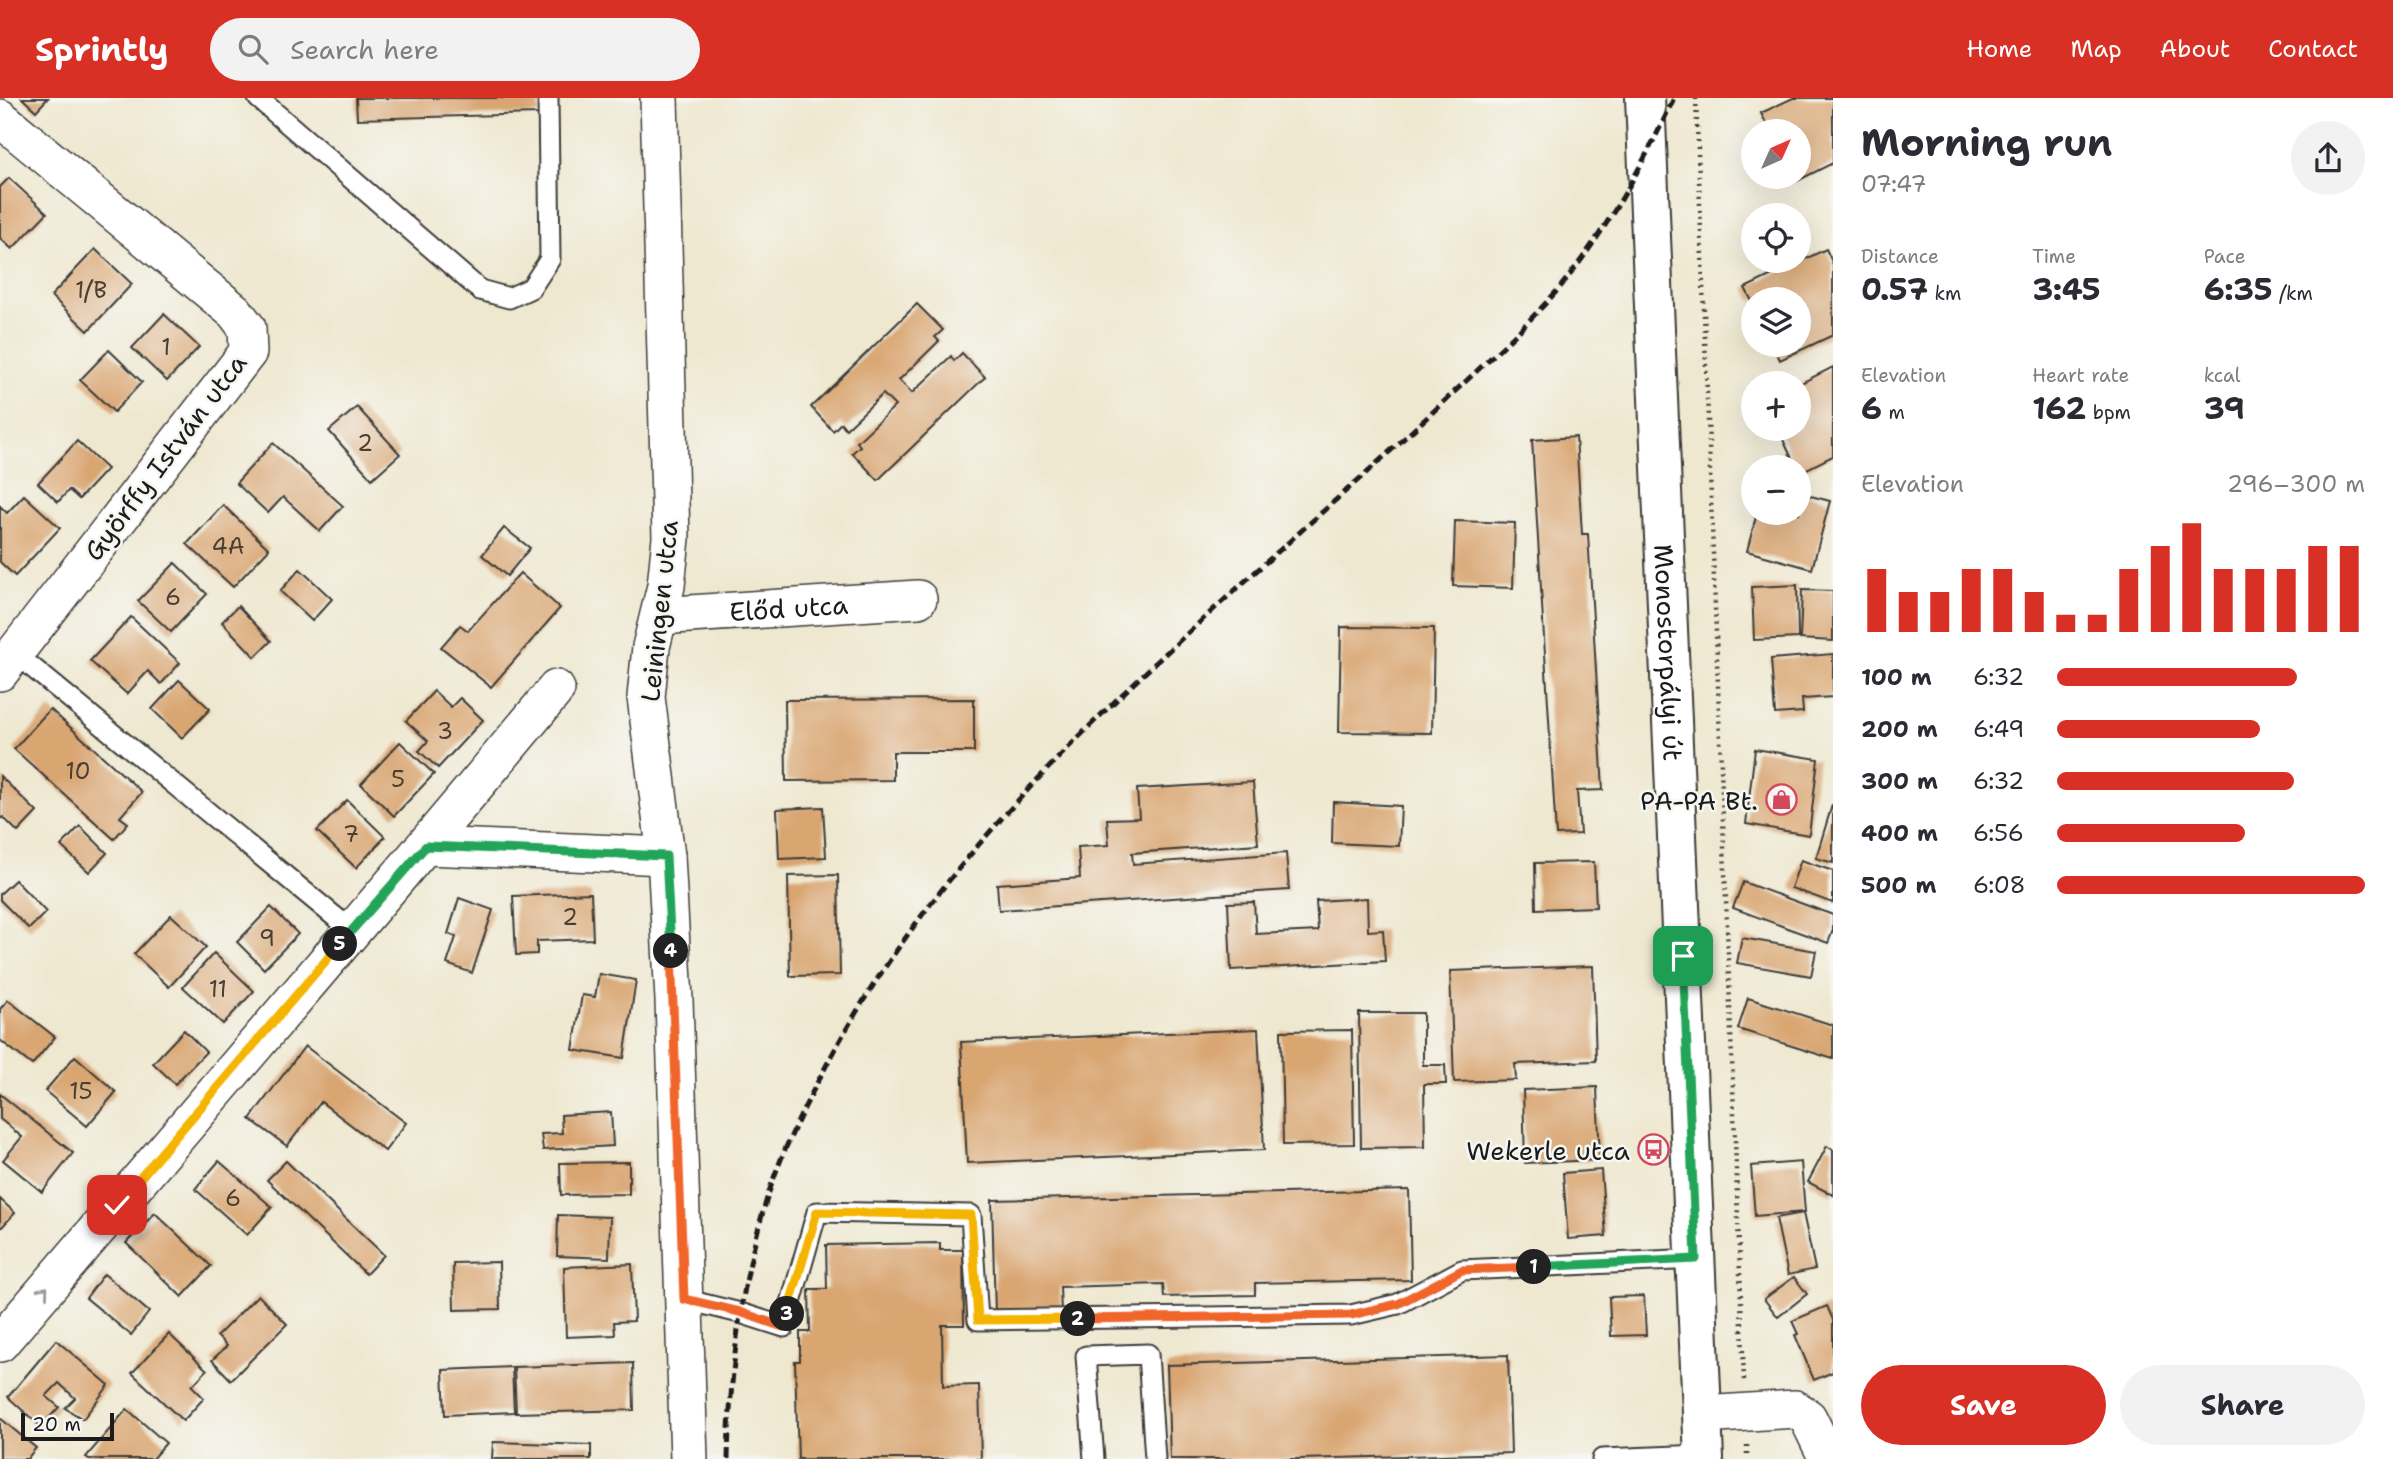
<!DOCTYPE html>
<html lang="en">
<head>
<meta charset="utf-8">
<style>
  body { margin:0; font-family:"Shantell Sans",sans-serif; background:#f2f2f3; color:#2b2b33; height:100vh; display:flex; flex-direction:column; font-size:26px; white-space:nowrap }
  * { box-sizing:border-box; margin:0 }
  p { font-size:23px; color:#7c7c81 }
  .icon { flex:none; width:38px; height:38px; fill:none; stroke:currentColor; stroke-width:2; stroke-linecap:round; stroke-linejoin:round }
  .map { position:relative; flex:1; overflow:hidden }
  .drawer { display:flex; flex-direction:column; background:#fff; width:560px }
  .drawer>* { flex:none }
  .needle { width:46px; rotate:45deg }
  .tools { position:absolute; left:1741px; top:21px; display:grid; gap:14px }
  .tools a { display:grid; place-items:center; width:70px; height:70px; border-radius:50%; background:#fff; box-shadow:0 7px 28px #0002; font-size:35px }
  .scale { position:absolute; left:21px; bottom:18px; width:93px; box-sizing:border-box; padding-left:7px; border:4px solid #1c1c1c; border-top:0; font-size:19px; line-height:24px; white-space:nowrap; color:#1c1c1c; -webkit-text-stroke:5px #f6f6f2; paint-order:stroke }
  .pin { position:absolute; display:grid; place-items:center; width:60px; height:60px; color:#fff; margin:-30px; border-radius:14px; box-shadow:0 4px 10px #0006 }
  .km { position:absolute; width:35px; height:35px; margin:-18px; border-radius:50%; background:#222; color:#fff; font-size:19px; line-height:35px; text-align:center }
  .round { display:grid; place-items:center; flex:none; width:74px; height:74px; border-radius:37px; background:#f2f2f3 }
  .overview { display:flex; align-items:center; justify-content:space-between; height:119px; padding:0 28px }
  h1 { font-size:38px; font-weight:700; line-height:52px }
  .stats { display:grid; grid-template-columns:repeat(3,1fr); gap:10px; height:119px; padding:7px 28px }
  .stats div { display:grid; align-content:center }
  .stats b { font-size:30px; font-weight:700 }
  .stats small { font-size:19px; font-weight:400 }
  .stats p { font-size:19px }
  .chart { height:196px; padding:14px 28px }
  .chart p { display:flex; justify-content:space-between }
  .chart svg { width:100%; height:126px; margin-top:7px; stroke:#d93025; stroke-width:6 }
  .cta { display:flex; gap:14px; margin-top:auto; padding:14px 28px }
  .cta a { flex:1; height:80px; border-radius:42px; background:#d93025; color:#fff; font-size:28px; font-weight:700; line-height:80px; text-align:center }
  .cta a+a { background:#f2f2f3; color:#2b2b33 }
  ul { padding:0 28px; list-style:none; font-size:23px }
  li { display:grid; grid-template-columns:112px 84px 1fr; align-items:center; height:52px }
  li i { height:18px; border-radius:9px; background:#d93025 }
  header { display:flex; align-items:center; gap:42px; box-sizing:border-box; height:98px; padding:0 35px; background:#d93025; color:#fff }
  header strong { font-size:33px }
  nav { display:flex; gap:38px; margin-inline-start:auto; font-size:24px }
  .search { width:490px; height:63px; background:#f2f2f3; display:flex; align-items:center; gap:18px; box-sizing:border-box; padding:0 24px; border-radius:38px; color:#7c7c81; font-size:26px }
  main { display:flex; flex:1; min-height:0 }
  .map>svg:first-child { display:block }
</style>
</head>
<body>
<header>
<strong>Sprintly</strong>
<div class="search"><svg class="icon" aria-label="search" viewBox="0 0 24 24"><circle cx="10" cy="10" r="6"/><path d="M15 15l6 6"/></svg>Search here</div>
<nav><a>Home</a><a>Map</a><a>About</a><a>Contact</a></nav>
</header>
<main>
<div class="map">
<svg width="1833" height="1361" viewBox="0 0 1833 1361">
  <rect width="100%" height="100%" fill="#f6f6f2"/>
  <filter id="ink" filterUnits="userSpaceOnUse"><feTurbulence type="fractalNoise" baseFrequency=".0143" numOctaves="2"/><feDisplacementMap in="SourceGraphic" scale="14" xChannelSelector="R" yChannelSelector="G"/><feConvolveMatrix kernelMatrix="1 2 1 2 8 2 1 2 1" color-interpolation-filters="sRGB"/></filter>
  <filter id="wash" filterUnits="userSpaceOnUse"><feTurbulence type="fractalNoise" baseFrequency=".00686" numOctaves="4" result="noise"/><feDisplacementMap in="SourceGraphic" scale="28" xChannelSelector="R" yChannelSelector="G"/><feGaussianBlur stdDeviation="1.57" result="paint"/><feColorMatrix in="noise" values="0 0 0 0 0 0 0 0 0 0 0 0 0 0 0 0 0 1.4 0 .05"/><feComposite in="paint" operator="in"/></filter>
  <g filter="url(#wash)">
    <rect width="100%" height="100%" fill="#efe8d0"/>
    <g id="blocks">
      <g fill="#d9a672">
        <path d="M22,0h26l-12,13z"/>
        <path d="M356,0h183v16l-182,5z"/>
        <path d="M1793,0h40v65l-38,19 -2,-5h6v-46h-29l-9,-18z"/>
        <path d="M9,80l38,35 -35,36 -12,-11v-51z"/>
        <path d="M95,151l37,35 -44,47 -37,-35z"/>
        <path d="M1826,151l7,15v71l-53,25 -7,-15h26v-46h-45v6l-9,-17z"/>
        <path d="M917,206l26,26 -8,7 4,4 -40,39 13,13 39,-37 3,5 8,-8 23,24 -107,103 -26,-27 8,-7 -3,-4 38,-36 -12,-12 -37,35 -5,-6 -8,8 -22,-24z"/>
        <path d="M164,216l35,33 -32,34 -35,-33z"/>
        <path d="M109,252l33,32 -28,30 -34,-32z"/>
        <path d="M1833,269v89l-34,17v-6h-3l-18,-38h21v-45z"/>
        <path d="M357,309l43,47 -28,25 -43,-48z"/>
        <path d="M1576,339l6,97h6l15,256 -26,1 3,43 -24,1 -24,-395z"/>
        <path d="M77,343l30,28 -28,30 -10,-9 -11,12 -20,-19z"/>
        <path d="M273,345l70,63 -23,25 -37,-34 -15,16 -32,-30z"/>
        <path d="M1799,395l31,8 -18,68 -65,-18 10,-38h42z"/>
        <path d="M24,397l36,33 -45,48 -15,-14v-56l7,7z"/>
        <path d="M223,407l46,44 -36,38 -46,-43z"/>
        <path d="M1455,423l60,2 -2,65 -60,-2z"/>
        <path d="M504,430l26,20 -23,28 -25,-21z"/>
        <path d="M175,465l32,31 -36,38 -33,-31z"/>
        <path d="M300,471l32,30 -20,22 -32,-30z"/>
        <path d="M520,475l40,35 -69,79 -50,-40 19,-22 8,6z"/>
        <path d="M1797,487l1,53 -44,2 -2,-53z"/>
        <path d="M1802,492l31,1v50l-33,-2z"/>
        <path d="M238,508l33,35 -16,16 -33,-35z"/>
        <path d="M131,519l49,46 -19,21 -13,-13 -21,23 -37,-33z"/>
        <path d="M1341,529l93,1 -2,105 -93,-1z"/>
        <path d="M1833,556v43l-31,2 1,13 -28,2 -4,-55z"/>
        <path d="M179,582l31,29 -28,29 -30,-29z"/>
        <path d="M434,593l17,16 9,-9 23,22 -45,48 -19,-17 9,-10 -22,-20z"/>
        <path d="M974,601v53h-81v28l-107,1 -1,-81z"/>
        <path d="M50,611l92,83 -22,25 8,6 -14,16 -100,-90z"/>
        <path d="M400,644l34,32 -40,42 -33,-32z"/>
        <path d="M1755,651l63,10 -9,76 -63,-11z"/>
        <path d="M0,678l37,36 -19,20 -15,-15 -3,2z"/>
        <path d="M1253,684l5,62 -126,9 1,11 153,-11 3,37 -290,20 -2,-26 83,-6 -2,-31 31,-2 -2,-26 32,-1 -2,-29z"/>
        <path d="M347,702l38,37 -29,31 -39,-37z"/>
        <path d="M1333,704l68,4 -2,40 -67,-3z"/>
        <path d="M1832,707h1v58l-17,-5z"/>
        <path d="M823,709l3,50 -47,2 -2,-50z"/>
        <path d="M80,728l27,27 -18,19 -28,-26z"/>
        <path d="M1801,762l32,11v32l-42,-15z"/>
        <path d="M1594,764l2,45 -60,2 -1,-46z"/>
        <path d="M838,777l2,100 -50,1 -2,-100z"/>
        <path d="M15,782l31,32 -17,17 -29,-29v-6z"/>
        <path d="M1743,784l90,33v15l-5,13 -95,-35z"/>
        <path d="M591,795l2,46 -56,2v13l-21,1 -3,-59z"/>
        <path d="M459,800l34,12 -21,63 -25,-9 9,-27 -8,-3z"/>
        <path d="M1367,800l1,33 15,-1 2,31 -154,9 -3,-67 26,-1 2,32 62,-3 -2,-30z"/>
        <path d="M271,809l27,27 -34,35 -27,-27z"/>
        <path d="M171,817l35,32 -37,40 -35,-33z"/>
        <path d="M1742,840l74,13 -5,25 -74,-13z"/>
        <path d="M214,855l40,38 -31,33 -40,-37z"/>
        <path d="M1593,868l3,95 -81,3 1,16 -62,2 -4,-111z"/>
        <path d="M599,876l37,6 -12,78 -51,-8 9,-55 13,2z"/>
        <path d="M1748,900l85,27v34l-95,-30z"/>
        <path d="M8,902l47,37 -23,28 -32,-25v-31z"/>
        <path d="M1359,915h64v52h22l1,19h-22l1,63 -64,1z"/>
        <path d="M1258,931l6,121 -297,13 -6,-121z"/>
        <path d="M184,932l22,22 -31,32 -22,-21z"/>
        <path d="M1352,932l2,114 -71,1 -2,-114z"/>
        <path d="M305,948l101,77 -21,28 -64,-49 -34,44 -37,-27z"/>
        <path d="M75,958l41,36 -29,34 -42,-35z"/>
        <path d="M1597,989l3,73 -75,3 -2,-73z"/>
        <path d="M0,996l73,59 -31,39 -39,-32 19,-23 -22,-18z"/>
        <path d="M611,1014l2,34 -70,4 -2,-16 21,-1 -1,-18z"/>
        <path d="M1827,1048l6,4v45l-25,-13z"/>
        <path d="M219,1063l53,46 -25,28 -52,-46z"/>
        <path d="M286,1063l98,94 -18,19 -99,-94z"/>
        <path d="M629,1064v32l-68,1 -1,-32z"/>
        <path d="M1801,1064l4,50 -50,4 -4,-50z"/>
        <path d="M1601,1072l5,66 -38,3 -5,-66z"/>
        <path d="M1409,1092l2,90 -156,3v12l-91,2 -1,-13 -103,3 1,25 -66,2 -3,-114z"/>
        <path d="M0,1101l15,14 -15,16z"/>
        <path d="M155,1115l56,53 -29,31 -56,-54z"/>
        <path d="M1803,1115l12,56 -27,6 -12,-57z"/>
        <path d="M558,1117l52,2 -1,41 -52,-2z"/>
        <path d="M940,1145v7h23l1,75h-22l1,61 36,-1 2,74h-183l-3,-98h5v-29h10l-1,-43h18l-1,-44z"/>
        <path d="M499,1164l1,47 -46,1 -1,-47z"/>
        <path d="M632,1166l2,57 -20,1 1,13 -49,2 -2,-70z"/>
        <path d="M104,1176l45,38 -18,23 -45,-37z"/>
        <path d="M1794,1179l13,17 -29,23 -14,-18z"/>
        <path d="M258,1197l29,29 -56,56 -19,-20 15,-14 -10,-10z"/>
        <path d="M1644,1198l2,39 -35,1 -2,-39z"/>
        <path d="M1827,1208l6,14v52l-19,8 -19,-45 3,-1 -6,-13z"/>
        <path d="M169,1236l38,36 -15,16 12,12 -21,23 -51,-48z"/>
        <path d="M56,1242l53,45 -26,34 -18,-11 10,-10 -16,-15 -13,13 13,11 -18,20 -33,-30z"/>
        <path d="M1508,1257l3,98 -211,6h-130l-3,-94z"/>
        <path d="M633,1265l1,47 -118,3 -2,-46z"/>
        <path d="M512,1269l2,45 -69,3 -2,-45z"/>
        <path d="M127,1311l39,34 -14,16h-63l-3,-2z"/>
        <path d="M0,1320l36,30 -9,11h-27z"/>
        <path d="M493,1344l98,3v14h-99z"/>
      </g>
    </g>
  </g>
  <g filter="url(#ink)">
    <use href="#blocks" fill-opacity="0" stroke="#3c3b37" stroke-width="2"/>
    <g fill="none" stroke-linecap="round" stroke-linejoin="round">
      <defs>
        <g id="service">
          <path d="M258,0l222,192 29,8 22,-10 19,-29 -2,-161"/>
          <path d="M16,556l335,276"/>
          <path d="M683,1201l57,14 44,14 33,-115 154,3 7,105 373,-5 47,-11 64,-34 234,-11"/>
          <path d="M1094,1361l-8,-103 62,-2 7,105"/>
          <path d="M1602,1361l101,-4"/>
        </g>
        <g id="minor">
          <path d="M659,0l12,440 -5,48 -15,61 -5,50 20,159 8,144 15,459"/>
          <path d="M0,20l235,194 12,16 1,24 -248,320"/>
          <path id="s1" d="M659,518l259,-17"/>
          <path d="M426,748l240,10"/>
          <path d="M0,1245c186,-218 374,-434 556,-654"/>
          <path d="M1703,1317l92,-6 13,9 20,41"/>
        </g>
        <g id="tertiary">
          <path id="s2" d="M1645,0l59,1361"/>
        </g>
      </defs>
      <use href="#service" stroke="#3c3b37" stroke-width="23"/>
      <use href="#minor" stroke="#3c3b37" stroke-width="40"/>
      <use href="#tertiary" stroke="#3c3b37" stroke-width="42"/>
      <g stroke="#3c3b37" stroke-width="4.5" stroke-dasharray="2 5" stroke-linecap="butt">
        <path d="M1696,0l48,1283"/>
        <path d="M1747,1347v14"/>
      </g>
      <use href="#service" stroke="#fff" stroke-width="19"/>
      <use href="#minor" stroke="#fff" stroke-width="37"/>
      <use href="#tertiary" stroke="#fff" stroke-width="38"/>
      <path stroke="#1c1c1c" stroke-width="5" stroke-dasharray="10 5" stroke-linecap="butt" d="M728,1361c2,-86 12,-171 37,-254 14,-48 37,-94 60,-137 120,-230 324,-400 514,-571 61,-54 120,-109 179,-165 17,-18 36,-36 51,-56 43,-55 76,-115 105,-178"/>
    </g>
    <defs><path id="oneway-chevron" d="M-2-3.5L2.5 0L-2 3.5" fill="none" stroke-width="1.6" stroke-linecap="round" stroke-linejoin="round" transform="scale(1.75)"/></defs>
    <use stroke="#999" href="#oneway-chevron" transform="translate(44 1193) rotate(-50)"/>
  </g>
  <g fill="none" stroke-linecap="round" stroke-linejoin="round" filter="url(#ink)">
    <defs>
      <path id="split-1" d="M1534,1169l162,-8 -13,-303"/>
      <path id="split-2" d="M1078,1221l273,-4 47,-11 64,-34 72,-3"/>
      <path id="split-3" d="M787,1216l30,-102 154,3 7,105 100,-1"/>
      <path id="split-4" d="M671,853l13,348 56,13 43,15 4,-13"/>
      <path id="split-5" d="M340,846l86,-98 240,10 5,95"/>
      <path id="split-6" d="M117,1107l223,-261"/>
    </defs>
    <use href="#split-1" stroke="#fff" stroke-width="14"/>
    <use href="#split-2" stroke="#fff" stroke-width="14"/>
    <use href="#split-3" stroke="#fff" stroke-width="14"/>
    <use href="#split-4" stroke="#fff" stroke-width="14"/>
    <use href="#split-5" stroke="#fff" stroke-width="14"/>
    <use href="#split-6" stroke="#fff" stroke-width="14"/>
    <use href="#split-1" stroke="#22a559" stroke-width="9"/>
    <use href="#split-2" stroke="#f0652b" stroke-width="9"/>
    <use href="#split-3" stroke="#f5b400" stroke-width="9"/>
    <use href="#split-4" stroke="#f0652b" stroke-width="9"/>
    <use href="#split-5" stroke="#22a559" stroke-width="9"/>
    <use href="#split-6" stroke="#f5b400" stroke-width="9"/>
  </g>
  <defs>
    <symbol id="shop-ring" viewBox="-11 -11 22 22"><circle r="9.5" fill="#f6f6f2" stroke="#d1495b" stroke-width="1.5"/><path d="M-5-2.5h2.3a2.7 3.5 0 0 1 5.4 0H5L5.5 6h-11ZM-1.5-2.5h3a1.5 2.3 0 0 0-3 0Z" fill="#d1495b"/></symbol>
    <symbol id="bus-ring" viewBox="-11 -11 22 22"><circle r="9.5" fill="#f6f6f2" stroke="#d1495b" stroke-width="1.5"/><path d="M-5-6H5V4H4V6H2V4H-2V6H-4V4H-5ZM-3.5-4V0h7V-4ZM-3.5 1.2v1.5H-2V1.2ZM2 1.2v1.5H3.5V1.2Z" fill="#d1495b"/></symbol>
  </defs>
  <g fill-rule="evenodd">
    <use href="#shop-ring" x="1764" y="684" width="35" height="35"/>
    <use href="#bus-ring" x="1636" y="1034" width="35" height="35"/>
  </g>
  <g text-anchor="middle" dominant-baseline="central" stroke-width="5" stroke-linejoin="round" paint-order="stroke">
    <g font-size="23" fill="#4b3e32">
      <text x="91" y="192">1/B</text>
      <text x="166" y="249">1</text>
      <text x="365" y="345">2</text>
      <text x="228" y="448">4A</text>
      <text x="173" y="499">6</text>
      <text x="445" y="633">3</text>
      <text x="78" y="673">10</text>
      <text x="398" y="681">5</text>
      <text x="351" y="736">7</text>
      <text x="570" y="819">2</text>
      <text x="267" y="840">9</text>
      <text x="218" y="891">11</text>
      <text x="81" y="993">15</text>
      <text x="233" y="1100">6</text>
    </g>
    <g font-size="26" fill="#1c1c1c" stroke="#f6f6f2">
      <text transform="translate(165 359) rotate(-53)">Györffy István utca</text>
      <text stroke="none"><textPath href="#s1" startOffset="130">Előd utca</textPath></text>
      <text transform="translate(659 513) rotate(-84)">Leiningen utca</text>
      <text stroke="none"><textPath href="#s2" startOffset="555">Monostorpályi út</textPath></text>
    </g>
    <g font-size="26" fill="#1c1c1c" stroke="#f6f6f2" text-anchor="end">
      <text x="1758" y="702">PA-PA Bt.</text>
      <text x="1630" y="1052">Wekerle utca</text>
    </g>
  </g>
</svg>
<div class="tools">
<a><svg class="needle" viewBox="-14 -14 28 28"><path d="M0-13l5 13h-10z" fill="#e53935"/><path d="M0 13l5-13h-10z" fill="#7c7c81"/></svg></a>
<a><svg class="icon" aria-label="locate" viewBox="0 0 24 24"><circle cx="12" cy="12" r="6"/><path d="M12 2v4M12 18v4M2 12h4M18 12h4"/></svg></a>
<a><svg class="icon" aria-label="layers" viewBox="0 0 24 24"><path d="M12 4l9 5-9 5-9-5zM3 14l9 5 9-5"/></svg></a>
<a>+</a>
<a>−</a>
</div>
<div class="scale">20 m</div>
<div class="pin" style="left:1683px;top:858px;background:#1e9e55"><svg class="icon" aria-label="arrive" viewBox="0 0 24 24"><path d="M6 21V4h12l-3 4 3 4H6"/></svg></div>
<div class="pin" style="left:117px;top:1107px;background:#d93025"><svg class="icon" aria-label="check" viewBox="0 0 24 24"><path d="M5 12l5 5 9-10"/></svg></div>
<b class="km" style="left:1534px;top:1169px">1</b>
<b class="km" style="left:1078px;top:1221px">2</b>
<b class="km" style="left:787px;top:1216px">3</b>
<b class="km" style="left:671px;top:853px">4</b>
<b class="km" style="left:340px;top:846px">5</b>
</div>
<section class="drawer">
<div class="overview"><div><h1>Morning run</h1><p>07:47</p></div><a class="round"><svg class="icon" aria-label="share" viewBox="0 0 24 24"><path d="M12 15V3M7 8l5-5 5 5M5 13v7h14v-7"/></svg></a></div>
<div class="stats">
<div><p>Distance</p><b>0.57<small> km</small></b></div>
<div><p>Time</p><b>3:45</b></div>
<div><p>Pace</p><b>6:35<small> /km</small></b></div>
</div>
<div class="stats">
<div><p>Elevation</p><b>6<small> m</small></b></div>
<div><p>Heart rate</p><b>162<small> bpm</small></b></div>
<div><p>kcal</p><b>39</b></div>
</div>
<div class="chart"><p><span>Elevation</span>296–300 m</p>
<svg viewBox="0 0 160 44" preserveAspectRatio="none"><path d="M5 44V22M15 44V30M25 44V30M35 44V22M45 44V22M55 44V30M65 44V38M75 44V38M85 44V22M95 44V14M105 44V6M115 44V22M125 44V22M135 44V22M145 44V14M155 44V14"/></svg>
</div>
<ul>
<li><b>100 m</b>6:32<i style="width:78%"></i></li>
<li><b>200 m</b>6:49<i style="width:66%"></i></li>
<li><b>300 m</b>6:32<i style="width:77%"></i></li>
<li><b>400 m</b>6:56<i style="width:61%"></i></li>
<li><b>500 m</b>6:08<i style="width:100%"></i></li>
</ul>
<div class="cta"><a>Save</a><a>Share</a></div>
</section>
</main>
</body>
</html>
